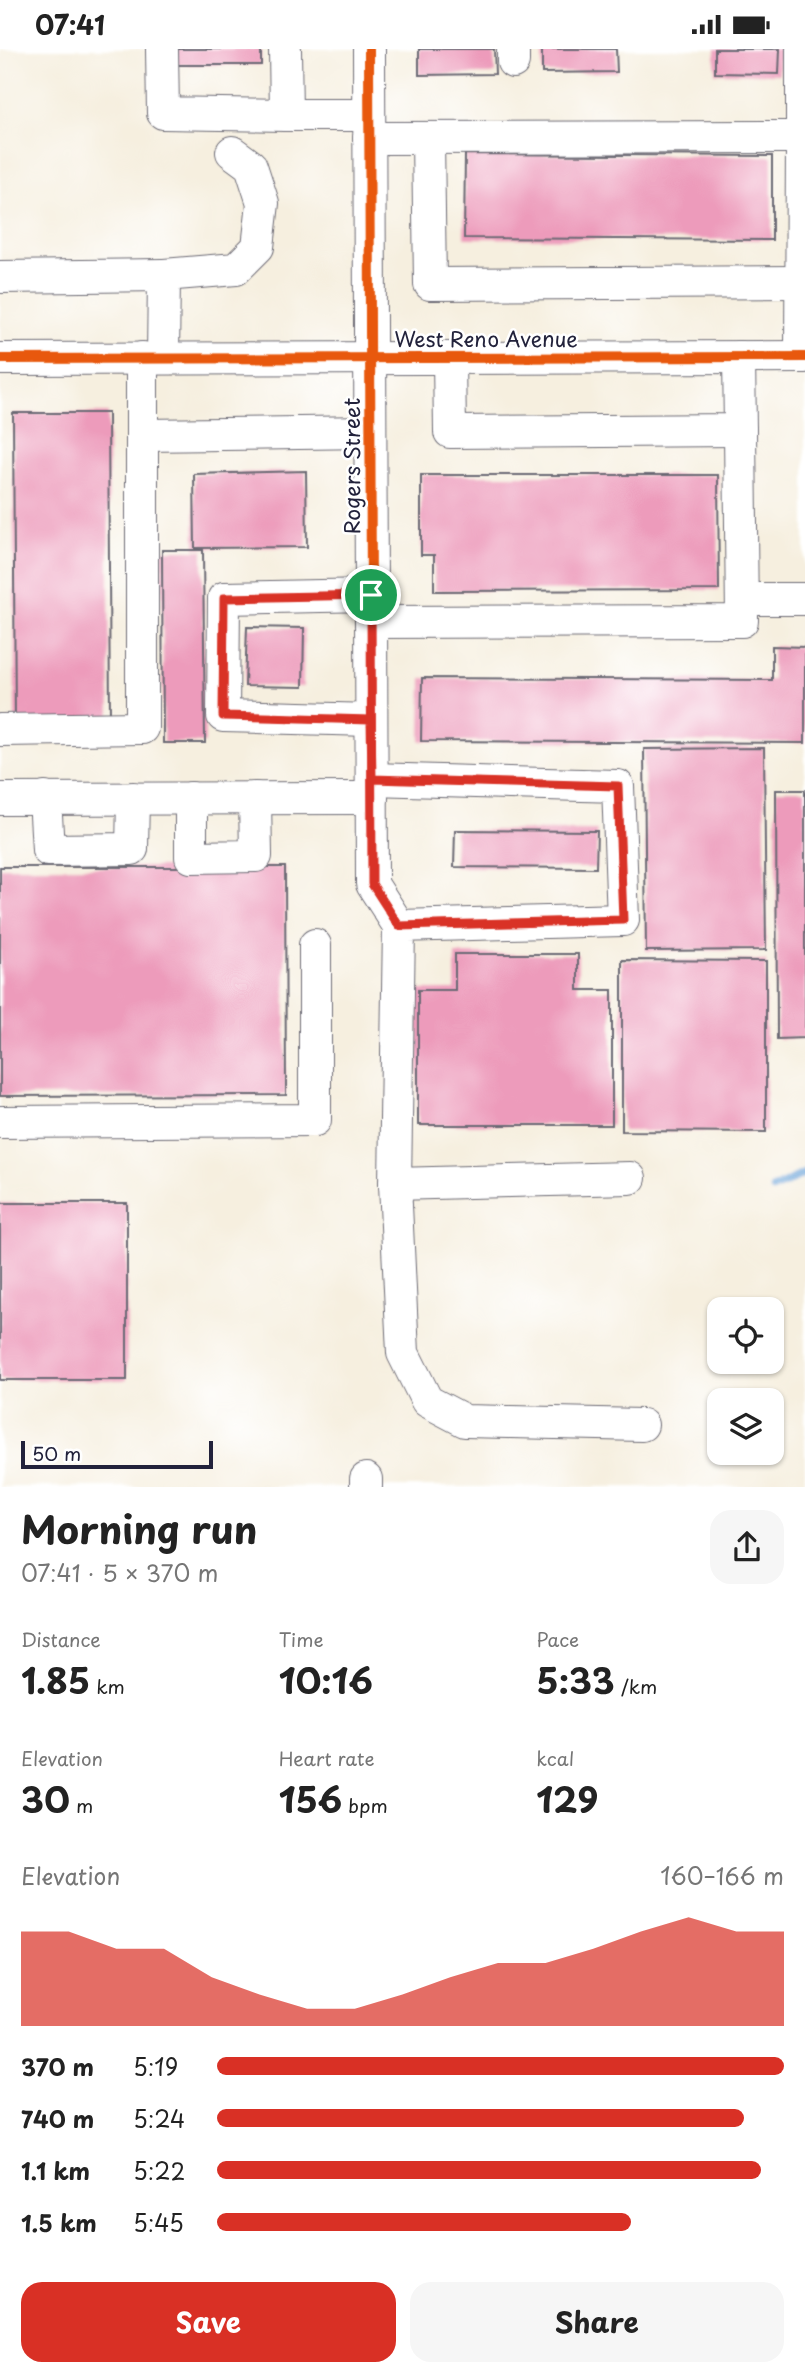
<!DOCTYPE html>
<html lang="en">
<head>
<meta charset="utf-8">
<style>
  body { margin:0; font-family:"Playpen Sans",sans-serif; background:#f6f6f6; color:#222; height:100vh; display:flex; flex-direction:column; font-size:26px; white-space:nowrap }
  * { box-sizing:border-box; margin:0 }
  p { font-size:23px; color:#767676 }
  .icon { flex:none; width:38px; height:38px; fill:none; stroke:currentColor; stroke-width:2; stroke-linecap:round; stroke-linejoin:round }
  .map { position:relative; height:1438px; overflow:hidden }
  .drawer { display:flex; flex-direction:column; background:#fff; flex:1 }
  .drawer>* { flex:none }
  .controls { position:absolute; left:707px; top:1248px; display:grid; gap:14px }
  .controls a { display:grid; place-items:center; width:77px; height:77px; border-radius:14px; background:#fff; box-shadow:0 2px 5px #0004; font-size:35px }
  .scale { position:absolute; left:21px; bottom:18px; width:192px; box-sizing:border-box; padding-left:7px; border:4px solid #22223b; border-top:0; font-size:19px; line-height:24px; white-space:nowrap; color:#22223b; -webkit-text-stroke:5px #fff; paint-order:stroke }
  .pin { position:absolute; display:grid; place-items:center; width:60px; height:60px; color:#fff; margin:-30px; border:4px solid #fff; border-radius:50%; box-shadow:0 2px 7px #0007 }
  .round { display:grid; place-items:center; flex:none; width:74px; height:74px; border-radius:21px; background:#f6f6f6 }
  .headline { display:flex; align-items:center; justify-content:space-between; height:119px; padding:0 21px }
  h1 { font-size:38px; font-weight:700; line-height:52px }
  .figures { display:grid; grid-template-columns:repeat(3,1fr); gap:10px; height:119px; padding:7px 21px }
  .figures div { display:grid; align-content:center }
  .figures b { font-size:35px; font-weight:700 }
  .figures small { font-size:19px; font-weight:400 }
  .figures p { font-size:19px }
  .chart { height:196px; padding:14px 21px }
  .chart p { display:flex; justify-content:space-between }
  .chart svg { width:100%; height:126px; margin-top:7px; fill:#d93025; opacity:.7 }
  .action { display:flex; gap:14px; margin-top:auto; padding:14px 21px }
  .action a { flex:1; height:80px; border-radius:21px; background:#d93025; color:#fff; font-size:28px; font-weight:700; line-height:80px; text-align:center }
  .action a+a { background:#f6f6f6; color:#222 }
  ul { padding:0 21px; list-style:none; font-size:23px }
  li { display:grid; grid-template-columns:112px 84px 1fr; align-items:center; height:52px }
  li i { height:18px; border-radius:9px; background:#d93025 }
  .status { display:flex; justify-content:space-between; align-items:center; height:49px; padding:0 35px; background:#fff; direction:ltr }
  .status svg { height:19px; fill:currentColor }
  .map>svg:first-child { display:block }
</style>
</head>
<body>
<div class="status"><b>07:41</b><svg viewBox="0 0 49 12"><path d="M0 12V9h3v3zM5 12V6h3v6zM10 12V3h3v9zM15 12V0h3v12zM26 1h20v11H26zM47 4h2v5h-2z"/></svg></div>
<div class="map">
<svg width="805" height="1438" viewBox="0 0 805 1438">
  <rect width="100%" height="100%" fill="#fff"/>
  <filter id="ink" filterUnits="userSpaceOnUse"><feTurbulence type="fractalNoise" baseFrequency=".0143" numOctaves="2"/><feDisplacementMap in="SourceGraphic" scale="14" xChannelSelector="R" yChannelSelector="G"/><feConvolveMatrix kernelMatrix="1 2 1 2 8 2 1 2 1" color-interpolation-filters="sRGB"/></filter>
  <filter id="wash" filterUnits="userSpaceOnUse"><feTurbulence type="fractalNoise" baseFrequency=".00686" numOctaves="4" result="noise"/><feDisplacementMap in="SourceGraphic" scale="28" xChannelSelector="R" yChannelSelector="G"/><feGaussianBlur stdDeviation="1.57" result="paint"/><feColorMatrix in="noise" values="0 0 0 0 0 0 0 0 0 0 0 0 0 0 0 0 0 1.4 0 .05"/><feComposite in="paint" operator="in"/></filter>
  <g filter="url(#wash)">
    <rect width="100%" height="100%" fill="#f6efdf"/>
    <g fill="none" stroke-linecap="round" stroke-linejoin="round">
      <path stroke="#67a2d7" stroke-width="8" d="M773,1140l32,-16"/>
    </g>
    <g id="blocks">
      <g fill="#ed9bbb">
        <rect x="176" y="0" width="85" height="16"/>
        <path d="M419,0h75l1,25 -76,1z"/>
        <path d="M542,0h74l1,23 -75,1z"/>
        <path d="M715,0h65l-1,25 -64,-1z"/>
        <path d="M465,105l307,2v84l-308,-2z"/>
        <path d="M13,364h95l2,310 -95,1z"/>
        <path d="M306,422l1,76 -112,1 -1,-74z"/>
        <path d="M421,426h297l1,115 -285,1v-36h-13z"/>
        <path d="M162,501h41l2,193h-42z"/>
        <path d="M247,578l57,1 -1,59 -58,-1z"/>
        <path d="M772,597l33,1v96l-384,-2 1,-63 350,2z"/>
        <path d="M764,699l2,202 -120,1 -2,-202z"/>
        <path d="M776,741h29v248l-28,1z"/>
        <path d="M455,781l142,1 -1,37 -142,-1z"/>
        <path d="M0,818h285l1,228 -286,1z"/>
        <path d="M455,905h123v36h34v135h-194v-135h37z"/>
        <path d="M622,911l144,1v171l-144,-1z"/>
        <rect x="0" y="1154" width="127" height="177"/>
      </g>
    </g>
  </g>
  <g filter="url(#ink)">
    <use href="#blocks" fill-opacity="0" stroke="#6c6a74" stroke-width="2"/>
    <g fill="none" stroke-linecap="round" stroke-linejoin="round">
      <defs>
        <g id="minor">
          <path d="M162,0l1,64 123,2 -1,-66"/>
          <path d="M369,0l3,835 27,42"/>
          <path d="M513,0v13"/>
          <path d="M286,66h83"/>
          <path d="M369,89l433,-1v-88"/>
          <path d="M428,89l2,146 372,-2"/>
          <path d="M164,226l72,-6 22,-22 5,-44 -12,-37 -19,-14"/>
          <path d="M0,228l164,-2 -1,83"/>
          <path d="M801,308l1,-220"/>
          <path d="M449,309l1,74 290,-2 -1,-73"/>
          <path d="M0,310l805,-2"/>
          <path d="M142,386l228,-3"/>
          <path d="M371,546l-147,3 -1,118 148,4"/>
          <path d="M742,550h63"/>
          <path d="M371,573l371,-1 -2,-191"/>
          <path d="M0,681l142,-2v-370"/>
          <path d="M372,730l246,7 5,134 -224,6 -4,258 235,-6"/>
          <path d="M45,749l3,52 84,-1 1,-51"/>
          <path d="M191,749v59l65,-1 -1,-58"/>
          <path d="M0,750l372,-1"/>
          <path d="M0,1073l315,-2v-175"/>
          <path d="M395,1135l8,169 24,48 38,20 177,4"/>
          <path d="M366,1438v-8"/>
        </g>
      </defs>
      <use href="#minor" stroke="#6c6a74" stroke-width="34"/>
      <use href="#minor" stroke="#fff" stroke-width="32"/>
      <defs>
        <g id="cycleway">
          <path d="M369,0l3,835"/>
          <path d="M0,310l805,-2"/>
        </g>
      </defs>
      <use href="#cycleway" stroke="#fff" stroke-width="15"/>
      <use href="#cycleway" stroke="#e8590c" stroke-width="10"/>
    </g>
  </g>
  <g fill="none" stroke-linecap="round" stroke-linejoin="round" filter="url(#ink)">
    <defs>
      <path id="route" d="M371,546l1,289 27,42 224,-6 -5,-134 -246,-7 -1,-59 -148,-4 1,-118 147,-3"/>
    </defs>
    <use href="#route" stroke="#fff" stroke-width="14"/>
    <use href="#route" stroke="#d93025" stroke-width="9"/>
  </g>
  <g text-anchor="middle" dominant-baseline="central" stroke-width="5" stroke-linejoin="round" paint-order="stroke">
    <g font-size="21" fill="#22223b" stroke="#fff">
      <text x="486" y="289">West Reno Avenue</text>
      <text transform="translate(351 417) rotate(-90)">Rogers Street</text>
    </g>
  </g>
</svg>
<div class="controls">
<a><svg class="icon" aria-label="locate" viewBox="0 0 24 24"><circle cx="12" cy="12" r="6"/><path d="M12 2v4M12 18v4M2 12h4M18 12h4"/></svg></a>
<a><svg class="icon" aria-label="layers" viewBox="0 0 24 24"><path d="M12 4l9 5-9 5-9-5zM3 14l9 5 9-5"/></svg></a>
</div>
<div class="scale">50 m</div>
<div class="pin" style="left:371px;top:546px;background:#1e9e55"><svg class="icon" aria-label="arrive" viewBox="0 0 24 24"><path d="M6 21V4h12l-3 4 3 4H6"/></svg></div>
</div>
<section class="drawer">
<div class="headline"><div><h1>Morning run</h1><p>07:41 · 5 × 370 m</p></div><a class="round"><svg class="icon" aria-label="share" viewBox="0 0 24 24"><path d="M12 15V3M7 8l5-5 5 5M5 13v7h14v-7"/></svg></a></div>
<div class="figures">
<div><p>Distance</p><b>1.85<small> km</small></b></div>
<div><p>Time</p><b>10:16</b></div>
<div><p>Pace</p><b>5:33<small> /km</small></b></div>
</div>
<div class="figures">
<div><p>Elevation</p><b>30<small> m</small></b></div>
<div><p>Heart rate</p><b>156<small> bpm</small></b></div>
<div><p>kcal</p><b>129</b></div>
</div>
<div class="chart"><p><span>Elevation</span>160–166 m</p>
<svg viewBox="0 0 160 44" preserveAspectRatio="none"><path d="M0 44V11L10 11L20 17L30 17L40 27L50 33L60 38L70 38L80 33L90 27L100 22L110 22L120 17L130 11L140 6L150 11L160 11V44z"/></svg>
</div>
<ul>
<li><b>370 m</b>5:19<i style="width:100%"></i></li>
<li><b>740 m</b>5:24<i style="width:93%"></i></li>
<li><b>1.1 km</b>5:22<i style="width:96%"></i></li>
<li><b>1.5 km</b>5:45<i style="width:73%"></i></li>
</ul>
<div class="action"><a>Save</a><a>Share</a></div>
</section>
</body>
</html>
